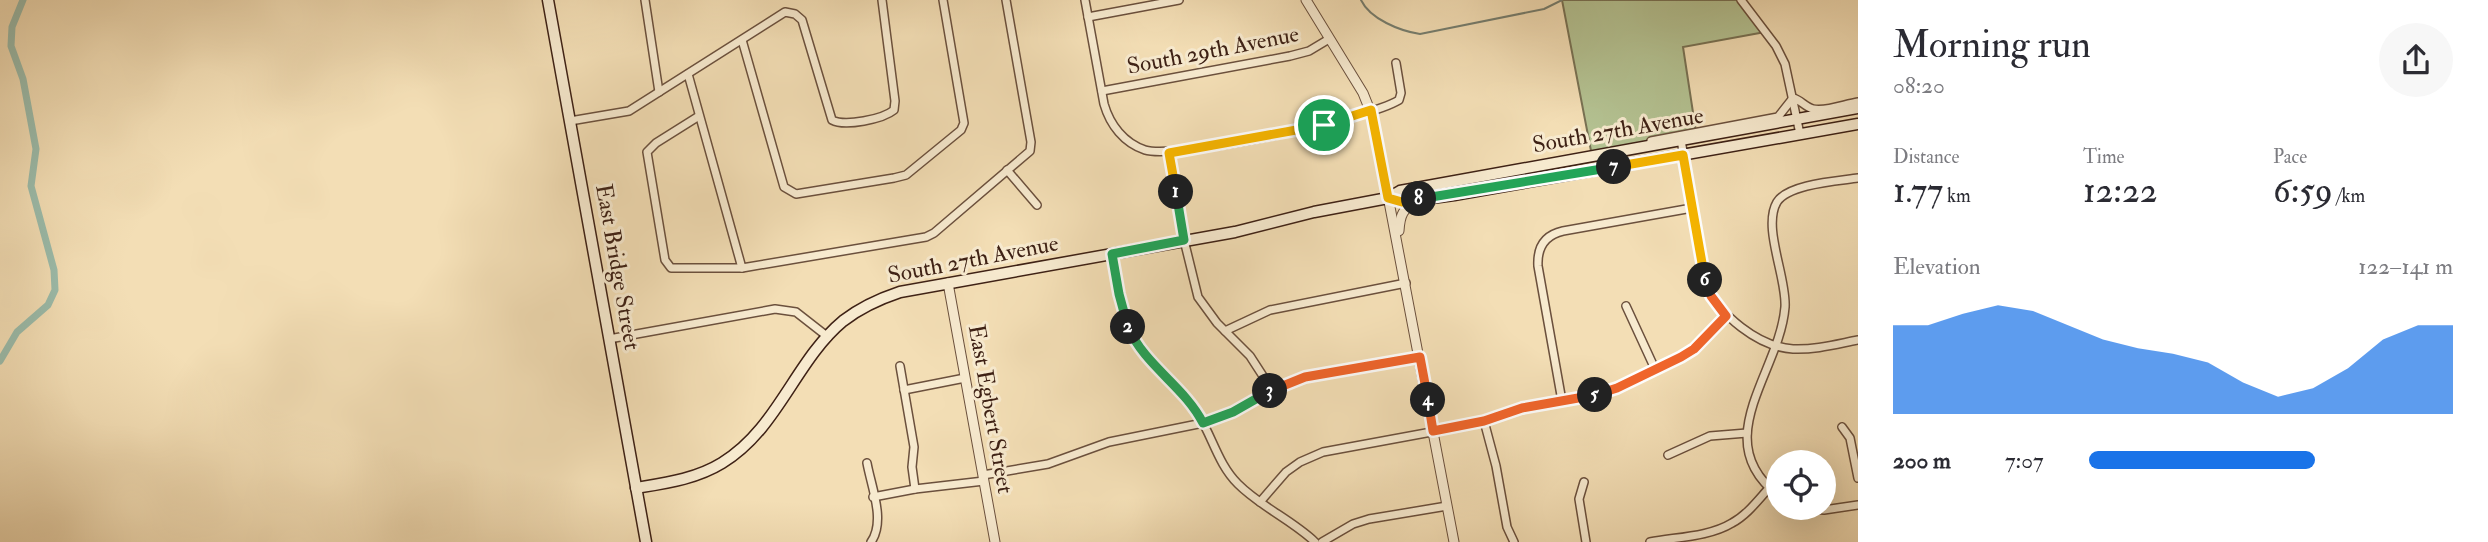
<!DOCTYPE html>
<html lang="en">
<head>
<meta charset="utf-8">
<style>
  body { margin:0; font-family:"IM FELL Double Pica",serif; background:#f7f7f7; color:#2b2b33; height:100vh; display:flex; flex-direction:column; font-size:26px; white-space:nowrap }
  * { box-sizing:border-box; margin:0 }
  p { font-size:23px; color:#7c7c81 }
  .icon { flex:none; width:38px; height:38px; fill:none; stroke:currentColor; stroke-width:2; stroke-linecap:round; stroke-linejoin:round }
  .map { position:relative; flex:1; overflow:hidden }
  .sheet { display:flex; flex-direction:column; background:#fff; width:630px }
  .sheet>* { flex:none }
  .fabs { position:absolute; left:1766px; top:450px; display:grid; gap:14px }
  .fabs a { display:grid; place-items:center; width:70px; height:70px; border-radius:50%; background:#fff; box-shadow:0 7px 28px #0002; font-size:35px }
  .pin { position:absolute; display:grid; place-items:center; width:60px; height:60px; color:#fff; margin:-30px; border:4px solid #fff; border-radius:50%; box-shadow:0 2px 7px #0007 }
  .km { position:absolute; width:35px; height:35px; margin:-18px; border-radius:50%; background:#222; color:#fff; font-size:19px; line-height:35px; text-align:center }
  .round { display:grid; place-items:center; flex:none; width:74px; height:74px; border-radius:37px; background:#f7f7f7 }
  .summary { display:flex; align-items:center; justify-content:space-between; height:119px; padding:0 35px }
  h1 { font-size:38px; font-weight:600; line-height:52px }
  .metrics { display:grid; grid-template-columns:repeat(3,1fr); gap:10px; height:119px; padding:7px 35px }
  .metrics div { display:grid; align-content:center }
  .metrics b { font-size:35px; font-weight:600 }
  .metrics small { font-size:19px; font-weight:400 }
  .metrics p { font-size:19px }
  .chart { height:196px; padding:14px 35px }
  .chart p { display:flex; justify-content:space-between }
  .chart svg { width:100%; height:126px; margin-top:7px; fill:#1a73e8; opacity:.7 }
  ul { padding:0 35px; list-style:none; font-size:23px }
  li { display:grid; grid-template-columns:112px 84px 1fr; align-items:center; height:52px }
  li i { height:18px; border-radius:9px; background:#1a73e8 }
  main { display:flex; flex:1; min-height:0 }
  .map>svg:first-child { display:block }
</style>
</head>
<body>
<main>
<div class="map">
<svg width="1858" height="542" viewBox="0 0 1858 542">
  <rect width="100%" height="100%" fill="#f3deb5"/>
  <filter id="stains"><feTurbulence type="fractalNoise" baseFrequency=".00286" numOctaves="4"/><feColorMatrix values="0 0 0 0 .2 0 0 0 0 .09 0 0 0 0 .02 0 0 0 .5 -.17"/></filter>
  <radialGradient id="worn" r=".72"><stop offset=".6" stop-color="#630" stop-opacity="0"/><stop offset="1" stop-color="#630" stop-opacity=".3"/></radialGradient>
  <path fill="#b4c292" stroke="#797254" stroke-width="2" d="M1562,0h179l24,32 -82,15 13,85 -104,24z"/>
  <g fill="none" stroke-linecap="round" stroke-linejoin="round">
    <path stroke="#767e6f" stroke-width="2" d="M1361,0c9,19 39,31 59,34l124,-25 18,-9"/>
    <path stroke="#9bbcab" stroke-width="7" d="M0,361l17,-29 31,-27 7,-15 -1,-20 -23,-84 5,-37 -13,-70 -12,-33 1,-19 11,-27"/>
    <defs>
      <g id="minor">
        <path d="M645,0l14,92"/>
        <path d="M1085,0l19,104c6,21 20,39 41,46 31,10 224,-31 254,-50l2,-7 -5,-30"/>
        <path d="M1741,0l35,46 9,18 15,70"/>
        <path d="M1088,17l91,-17"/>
        <path d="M742,40l42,147 12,7 98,-16 12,-3 55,-45 3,-7 -21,-123"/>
        <path d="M688,74l54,194"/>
        <path d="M1102,91l188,-35 19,-5 20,-12"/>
        <path d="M699,116l-43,27 -9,9 18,108 6,8h71l184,-31 8,-4 96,-82 1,-9 -25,-142"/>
        <path d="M570,121l59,-10 156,-99 10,2 7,6 30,100c13,7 51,-1 62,-10l1,-9 -13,-101"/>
        <path d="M1681,140l25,143c12,32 53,64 87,66 22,1 44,-5 65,-9"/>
        <path d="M1651,141l127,-24 15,-19c8,2 12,9 20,11 13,3 32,-5 45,-7"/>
        <path d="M1169,153l15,87 14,57 19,26 33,33 22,34"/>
        <path d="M1007,170l30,35"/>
        <path d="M1112,254c7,40 12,78 40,109 15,17 34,32 46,51 15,24 20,50 40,70 23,23 54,36 77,58"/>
        <path d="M1626,306l29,63"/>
        <path d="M1225,331l45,-21 136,-27"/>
        <path d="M609,339l166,-30 21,3 32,25"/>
        <path d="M900,366l14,81 -2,20 3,22"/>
        <path d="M904,390l61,-12"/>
        <path d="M1562,401l-24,-135c-1,-19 7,-31 25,-35l129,-23"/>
        <path d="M1484,421l12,45 11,61 7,15"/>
        <path d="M1842,427l8,11 8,40"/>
        <path d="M1668,455l42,-19 37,-3"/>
        <path d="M867,463c4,23 19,58 4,79"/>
        <path d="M983,475l65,-11 61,-22 94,-19 30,-11 39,-22 33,-12 115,-21"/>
        <path d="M1584,482l-5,17 7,43"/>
        <path d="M1778,495c-71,-55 2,-123 7,-188 2,-29 -23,-80 -8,-105 11,-18 61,-21 81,-24"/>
        <path d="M873,497l42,-8 69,-8"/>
        <path d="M1260,502l26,-30 14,-10 23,-10 141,-26 59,-18 73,-13 21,-7 71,-35 38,-37"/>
        <path d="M1801,508l23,2 34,-5"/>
        <path d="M1322,542l31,-18 16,-5 78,-13"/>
        <path d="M1650,542c26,-5 59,-5 82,-19 15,-8 26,-23 37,-35"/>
      </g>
      <g id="tertiary">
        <path d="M1306,0l57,93 10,25 81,424"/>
        <path d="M1399,231c1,-17 4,-22 18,-30"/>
        <path d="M948,283l47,259"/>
      </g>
      <g id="secondary">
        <path d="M548,0l98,542"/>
        <path d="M1388,198l15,4 51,-7 404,-71"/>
        <path d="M636,488c30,-5 60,-9 86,-25 56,-34 73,-102 121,-142 18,-14 36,-22 57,-29l335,-60 79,-20 74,-14 12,-7 458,-83"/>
      </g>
    </defs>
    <use href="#minor" stroke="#6b503d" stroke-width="10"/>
    <use href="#tertiary" stroke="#6b503d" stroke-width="11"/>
    <use href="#secondary" stroke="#3e2115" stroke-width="13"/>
    <use href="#minor" stroke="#f7eacf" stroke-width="7"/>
    <use href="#tertiary" stroke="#f7eacf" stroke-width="9"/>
    <use href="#secondary" stroke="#f7eacf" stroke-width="10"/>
  </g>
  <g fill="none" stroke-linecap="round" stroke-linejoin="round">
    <defs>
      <path id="split-1" d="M1176,192l-7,-39 155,-28"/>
      <path id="split-2" d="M1128,327l-9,-33 -7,-40 72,-14 -8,-48"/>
      <path id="split-3" d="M1128,327c17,39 56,59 75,96l30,-11 37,-21"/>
      <path id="split-4" d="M1270,391l35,-14 115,-20 8,43"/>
      <path id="split-5" d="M1428,400l5,31 51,-10 38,-13 73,-13"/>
      <path id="split-6" d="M1595,395l22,-7 64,-31 13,-8 32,-33 -15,-20 -6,-16"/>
      <path id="split-7" d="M1614,167l69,-12 22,125"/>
      <path id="split-8" d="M1419,199l195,-32"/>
      <path id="split-9" d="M1324,125l47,-15 17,88 14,4 17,-3"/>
    </defs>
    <use href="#split-1" stroke="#fff" stroke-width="14"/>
    <use href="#split-2" stroke="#fff" stroke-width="14"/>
    <use href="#split-3" stroke="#fff" stroke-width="14"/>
    <use href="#split-4" stroke="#fff" stroke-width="14"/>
    <use href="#split-5" stroke="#fff" stroke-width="14"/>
    <use href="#split-6" stroke="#fff" stroke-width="14"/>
    <use href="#split-7" stroke="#fff" stroke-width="14"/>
    <use href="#split-8" stroke="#fff" stroke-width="14"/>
    <use href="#split-9" stroke="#fff" stroke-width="14"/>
    <use href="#split-1" stroke="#f5b400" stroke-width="9"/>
    <use href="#split-2" stroke="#22a559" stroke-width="9"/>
    <use href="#split-3" stroke="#22a559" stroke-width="9"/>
    <use href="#split-4" stroke="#f0652b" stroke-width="9"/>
    <use href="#split-5" stroke="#f0652b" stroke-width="9"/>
    <use href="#split-6" stroke="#f0652b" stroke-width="9"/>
    <use href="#split-7" stroke="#f5b400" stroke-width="9"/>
    <use href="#split-8" stroke="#22a559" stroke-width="9"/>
    <use href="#split-9" stroke="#f5b400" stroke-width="9"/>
  </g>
  <g text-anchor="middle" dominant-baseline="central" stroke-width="6" stroke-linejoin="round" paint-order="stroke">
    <g font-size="23" fill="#3e2115" stroke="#f7eacf">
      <text transform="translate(1213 50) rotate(-11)">South 29th Avenue</text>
      <text transform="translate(1618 130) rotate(-10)">South 27th Avenue</text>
      <text transform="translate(973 259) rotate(-11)">South 27th Avenue</text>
      <text transform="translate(618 267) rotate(80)">East Bridge Street</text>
      <text transform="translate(991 409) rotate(80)">East Egbert Street</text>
    </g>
  </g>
  <rect width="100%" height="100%" filter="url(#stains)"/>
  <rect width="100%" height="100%" fill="url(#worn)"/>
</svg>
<div class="fabs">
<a><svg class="icon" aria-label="locate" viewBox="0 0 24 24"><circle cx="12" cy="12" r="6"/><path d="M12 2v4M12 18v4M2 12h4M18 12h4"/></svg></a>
</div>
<div class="pin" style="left:1324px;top:125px;background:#1e9e55"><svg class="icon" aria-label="arrive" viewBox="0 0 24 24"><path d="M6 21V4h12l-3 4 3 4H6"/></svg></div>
<b class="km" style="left:1176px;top:192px">1</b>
<b class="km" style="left:1128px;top:327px">2</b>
<b class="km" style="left:1270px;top:391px">3</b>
<b class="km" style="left:1428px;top:400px">4</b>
<b class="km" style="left:1595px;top:395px">5</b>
<b class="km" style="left:1705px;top:280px">6</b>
<b class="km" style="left:1614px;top:167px">7</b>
<b class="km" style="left:1419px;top:199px">8</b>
</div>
<section class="sheet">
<div class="summary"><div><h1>Morning run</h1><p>08:20</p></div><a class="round"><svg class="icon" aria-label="share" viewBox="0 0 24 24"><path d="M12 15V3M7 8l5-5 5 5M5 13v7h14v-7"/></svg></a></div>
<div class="metrics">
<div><p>Distance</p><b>1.77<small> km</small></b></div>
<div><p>Time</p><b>12:22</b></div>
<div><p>Pace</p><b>6:59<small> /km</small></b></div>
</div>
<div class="chart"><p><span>Elevation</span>122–141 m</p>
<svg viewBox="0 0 160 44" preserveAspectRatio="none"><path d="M0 44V13L10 13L20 9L30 6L40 8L50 13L60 18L70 21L80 23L90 26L100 33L110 38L120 35L130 28L140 18L150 13L160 13V44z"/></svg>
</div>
<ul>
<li><b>200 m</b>7:07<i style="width:62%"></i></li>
</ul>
</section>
</main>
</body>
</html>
